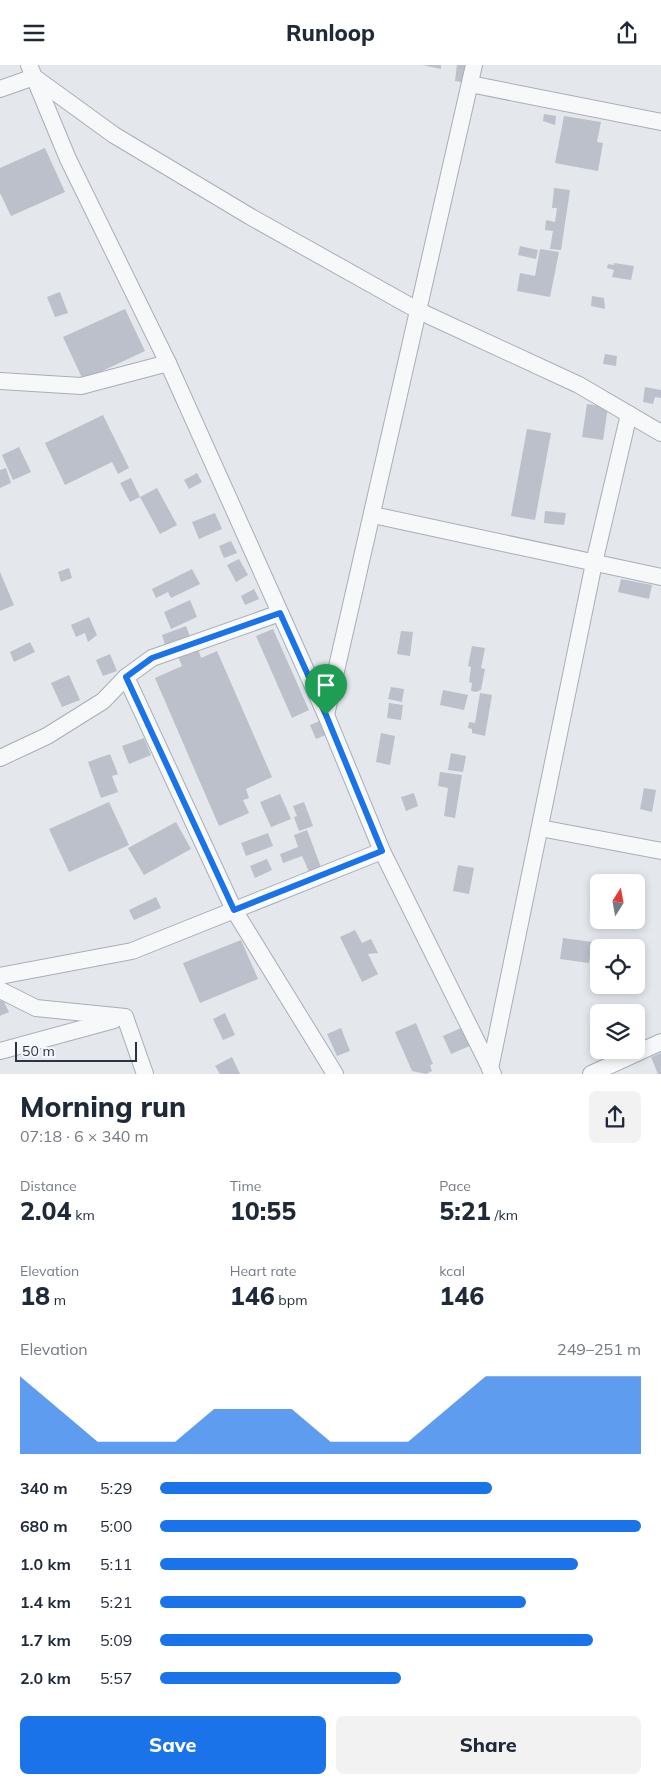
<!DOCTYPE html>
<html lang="en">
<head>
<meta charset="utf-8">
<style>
  body { margin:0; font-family:Mulish,sans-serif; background:#f2f2f3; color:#1f2937; height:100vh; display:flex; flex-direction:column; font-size:19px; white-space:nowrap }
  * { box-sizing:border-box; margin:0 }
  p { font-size:16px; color:#747a83 }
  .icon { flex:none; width:28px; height:28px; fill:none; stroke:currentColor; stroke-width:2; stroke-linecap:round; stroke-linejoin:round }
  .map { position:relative; height:1009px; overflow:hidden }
  .side { display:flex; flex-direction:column; background:#fff; flex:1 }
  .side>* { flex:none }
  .needle { width:32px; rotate:11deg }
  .tools { position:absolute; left:590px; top:809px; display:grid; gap:10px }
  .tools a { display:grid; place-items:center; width:55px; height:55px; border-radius:8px; background:#fff; box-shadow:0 2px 8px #0003; font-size:25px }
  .scale { position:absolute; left:15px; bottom:12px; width:122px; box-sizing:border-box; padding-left:5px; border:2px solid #2b3445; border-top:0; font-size:14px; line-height:18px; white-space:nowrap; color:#2b3445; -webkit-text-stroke:4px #f4f6f9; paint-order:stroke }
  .pin { position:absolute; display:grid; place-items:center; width:42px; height:42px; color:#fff; margin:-51px -21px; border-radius:50% 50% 50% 0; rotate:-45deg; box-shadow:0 0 5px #0007 }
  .pin .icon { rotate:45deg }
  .round { display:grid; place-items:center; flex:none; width:52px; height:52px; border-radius:8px; background:#f2f2f3 }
  .head { display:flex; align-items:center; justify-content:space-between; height:85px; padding:0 20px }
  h1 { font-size:28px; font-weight:800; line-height:38px }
  .figures { display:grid; grid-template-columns:repeat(3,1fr); gap:8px; height:85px; padding:5px 20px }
  .figures div { display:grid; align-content:center }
  .figures b { font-size:25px; font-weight:800 }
  .figures small { font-size:14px; font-weight:400 }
  .figures p { font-size:14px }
  .chart { height:140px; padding:10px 20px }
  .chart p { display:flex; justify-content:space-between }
  .chart svg { width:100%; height:90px; margin-top:5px; fill:#1a73e8; opacity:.7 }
  .primary-button { display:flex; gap:10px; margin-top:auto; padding:10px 20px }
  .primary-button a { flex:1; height:58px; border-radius:8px; background:#1a73e8; color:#fff; font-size:20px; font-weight:800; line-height:58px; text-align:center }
  .primary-button a+a { background:#f2f2f3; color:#1f2937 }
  ul { padding:0 20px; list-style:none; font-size:16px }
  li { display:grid; grid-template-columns:80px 60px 1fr; align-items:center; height:38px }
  li i { height:12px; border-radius:6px; background:#1a73e8 }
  header { display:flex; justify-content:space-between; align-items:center; height:65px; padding:0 20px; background:#fff; font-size:22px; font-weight:800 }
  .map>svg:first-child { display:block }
</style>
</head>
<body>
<header><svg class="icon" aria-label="menu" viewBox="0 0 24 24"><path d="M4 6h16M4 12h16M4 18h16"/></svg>Runloop<svg class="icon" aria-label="share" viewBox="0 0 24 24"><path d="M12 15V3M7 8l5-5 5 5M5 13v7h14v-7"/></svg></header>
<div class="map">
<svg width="661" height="1009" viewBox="0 0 661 1009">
  <rect width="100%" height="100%" fill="#e4e7ec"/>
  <g fill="#bbc0ca">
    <path d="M422,0h19v4z"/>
    <path d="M457,0h12l-3,18 -11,-2z"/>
    <path d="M544,49l12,2 -1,9 -12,-4z"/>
    <path d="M564,51l37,6 -4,20 6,1 -5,28 -43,-8z"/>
    <path d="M45,83l20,44 -54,24 -11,-23v-25z"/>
    <path d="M554,123l16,2 -9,60 -11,-1 3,-18 -8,-1 1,-10 9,2 2,-14h-5z"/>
    <path d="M520,181l18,4 -2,9 -18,-4z"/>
    <path d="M540,184l19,3 -9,45 -33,-6 3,-18 15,3z"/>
    <path d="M614,198l20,3 -3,14 -19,-3 2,-7 -7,-2 1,-4 6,1z"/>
    <path d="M60,227l8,21 -13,4 -8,-20z"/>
    <path d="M592,231l12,2 1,11 -14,-3z"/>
    <path d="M125,244l20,42 -62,29 -20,-43z"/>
    <path d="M605,289l12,2 -1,10 -13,-2z"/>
    <path d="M645,322l16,3v8l-6,-1 -2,7 -10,-2z"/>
    <path d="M587,339l21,3 -5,33 -21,-3z"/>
    <path d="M103,350l26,53 -11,6 -6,-12 -47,23 -20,-42z"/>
    <path d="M527,364l24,4 -16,87 -24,-4z"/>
    <path d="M19,382l12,25 -18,8 -11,-25z"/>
    <path d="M6,403l5,15 -11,5v-18z"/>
    <path d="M197,408l5,9 -13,7 -5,-9z"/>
    <path d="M131,413l9,19 -10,5 -10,-19z"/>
    <path d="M157,423l20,37 -17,9 -20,-37z"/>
    <path d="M545,446l21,2 -2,12 -20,-2z"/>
    <path d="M215,448l7,16 -23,10 -7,-17z"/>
    <path d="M231,476l6,12 -13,5 -5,-12z"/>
    <path d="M239,494l9,16 -12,7 -9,-17z"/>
    <path d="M69,503l3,10 -11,4 -3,-10z"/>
    <path d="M192,504l8,15 -29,14 -3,-6 -12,6 -4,-9z"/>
    <path d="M0,507l14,33 -14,6z"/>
    <path d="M621,514l31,6 -3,14 -31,-7z"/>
    <path d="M254,524l5,10 -14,6 -4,-9z"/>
    <path d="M190,535l7,17 -26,12 -7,-17z"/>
    <path d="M89,552l8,18 -9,7 -3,-9 -9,4 -5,-12z"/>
    <path d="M186,561l5,13 -25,9 -4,-13z"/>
    <path d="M273,564l36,81 -17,8 -36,-82z"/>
    <path d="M401,566l12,1 -3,24 -13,-2z"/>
    <path d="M30,577l5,10 -21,10 -4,-10z"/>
    <path d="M197,581l4,12 16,-7 55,126 -26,12 3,9 -6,2 6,13 -30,13 -64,-148 27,-12 -4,-10z"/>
    <path d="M472,581l13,2 -4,20 4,1 -4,21 -5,2 -5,-1 1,-8 -3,-1 2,-15 -3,-1z"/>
    <path d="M110,589l7,17 -14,5 -7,-16z"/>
    <path d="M69,610l11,25 -18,7 -11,-24z"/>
    <path d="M391,622l13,2 -2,13 -14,-3z"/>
    <path d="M443,625l25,5 -4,15 -24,-5z"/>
    <path d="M480,628l12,2 -7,41 -13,-3v-4l-4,-1 1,-6 6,1z"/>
    <path d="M389,638l14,2 -2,15 -14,-2z"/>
    <path d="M322,655l6,14 -12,5 -6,-14z"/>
    <path d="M381,668l14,3 -5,29 -14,-3z"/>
    <path d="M144,673l7,17 -22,9 -7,-18z"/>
    <path d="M451,688l15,3 -3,16 -15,-2z"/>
    <path d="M110,689l8,20 -6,2 6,16 -17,6 -13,-36z"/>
    <path d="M440,707l22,3 -7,43 -11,-2 4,-28 -10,-2z"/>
    <path d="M644,723l12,2 -4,22 -12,-3z"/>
    <path d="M414,728l4,13 -12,5 -5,-14z"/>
    <path d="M280,729l11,25 -20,8 -11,-25z"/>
    <path d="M109,737l20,43 -60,27 -20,-43z"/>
    <path d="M304,737l9,24 -14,5 -5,-14 3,-1 -4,-10z"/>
    <path d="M176,757l15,27 -47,26 -16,-27z"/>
    <path d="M307,765l15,40 -12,4 -8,-18 -19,7 -3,-9 18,-7 -4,-12z"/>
    <path d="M268,768l5,13 -27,10 -5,-13z"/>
    <path d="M267,794l5,11 -17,8 -5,-12z"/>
    <path d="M458,800l16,3 -5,26 -16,-3z"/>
    <path d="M156,832l5,11 -27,12 -5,-10z"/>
    <path d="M355,865l7,13 9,-4 7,14 -10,1 10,20 -16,8 -22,-45z"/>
    <path d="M563,873l29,4 -3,21 -29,-4z"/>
    <path d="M241,875l17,39 -58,24 -17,-40z"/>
    <path d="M3,935l6,12 -9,4v-15z"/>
    <path d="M225,948l10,22 -12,5 -10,-21z"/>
    <path d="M416,958l17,41 -3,1 2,6 -6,3 -14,-3 -17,-39z"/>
    <path d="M463,962l9,18 -21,9 -8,-18z"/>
    <path d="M341,963l9,23 -13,5 -10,-22z"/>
    <path d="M661,988v21h-3l-7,-17z"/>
    <path d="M232,992l8,17h-20l-5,-8z"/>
  </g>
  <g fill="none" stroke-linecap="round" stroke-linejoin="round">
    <defs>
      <g id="street">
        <path d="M29,0l39,94 100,204 158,352 56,136 111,223"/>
        <path d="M470,19l191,38"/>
        <path d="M0,24l34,-12 80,58 137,82 168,94 160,74 82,48"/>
        <path d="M0,316l81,5 87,-23"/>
        <path d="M373,450l288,62"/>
        <path d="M126,612l108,233 101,164"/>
        <path d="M326,650l148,-650"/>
        <path d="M0,693l47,-22 56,-35 23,-24 26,-19 128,-45"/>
        <path d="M540,763l121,23"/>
        <path d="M0,911l132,-25 250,-100"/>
        <path d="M0,925l36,18 89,9"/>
        <path d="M125,952l20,57"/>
        <path d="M0,986l114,-31"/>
        <path d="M490,1004l104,-506 35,-149"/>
        <path d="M591,1009l70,-32"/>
      </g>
    </defs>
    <use href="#street" stroke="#a9aeb7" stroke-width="18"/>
    <use href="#street" stroke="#f7f8fa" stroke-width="16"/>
  </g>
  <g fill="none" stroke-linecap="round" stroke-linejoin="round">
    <defs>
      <path id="route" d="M280,548l46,102 56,136 -148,59 -108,-233 26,-19z"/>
    </defs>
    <use href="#route" stroke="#fff" stroke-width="10"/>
    <use href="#route" stroke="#1a73e8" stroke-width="6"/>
  </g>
</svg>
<div class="tools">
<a><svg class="needle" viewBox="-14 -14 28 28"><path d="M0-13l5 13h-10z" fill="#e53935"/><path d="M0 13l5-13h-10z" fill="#747a83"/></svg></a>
<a><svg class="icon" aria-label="locate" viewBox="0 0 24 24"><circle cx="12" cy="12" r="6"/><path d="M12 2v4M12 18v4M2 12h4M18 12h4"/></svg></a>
<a><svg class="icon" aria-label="layers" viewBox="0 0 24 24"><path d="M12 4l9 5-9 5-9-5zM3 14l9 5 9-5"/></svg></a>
</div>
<div class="scale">50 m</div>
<div class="pin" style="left:326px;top:650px;background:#1e9e55"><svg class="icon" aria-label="arrive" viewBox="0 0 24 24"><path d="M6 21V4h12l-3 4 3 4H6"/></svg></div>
</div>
<section class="side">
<div class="head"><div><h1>Morning run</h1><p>07:18 · 6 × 340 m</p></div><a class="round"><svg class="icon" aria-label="share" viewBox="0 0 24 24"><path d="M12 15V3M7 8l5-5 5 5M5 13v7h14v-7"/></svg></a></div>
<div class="figures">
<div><p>Distance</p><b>2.04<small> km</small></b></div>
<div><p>Time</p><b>10:55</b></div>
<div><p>Pace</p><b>5:21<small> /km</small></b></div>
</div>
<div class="figures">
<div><p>Elevation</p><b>18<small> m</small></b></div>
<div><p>Heart rate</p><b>146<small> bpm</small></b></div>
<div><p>kcal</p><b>146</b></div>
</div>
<div class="chart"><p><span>Elevation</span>249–251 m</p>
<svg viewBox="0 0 160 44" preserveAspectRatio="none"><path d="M0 44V6L10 22L20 38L30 38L40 38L50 22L60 22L70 22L80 38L90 38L100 38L110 22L120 6L130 6L140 6L150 6L160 6V44z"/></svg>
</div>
<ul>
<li><b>340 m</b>5:29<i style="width:69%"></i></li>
<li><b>680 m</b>5:00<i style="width:100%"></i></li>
<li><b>1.0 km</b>5:11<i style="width:87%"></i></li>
<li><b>1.4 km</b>5:21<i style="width:76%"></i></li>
<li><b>1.7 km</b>5:09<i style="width:90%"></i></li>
<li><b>2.0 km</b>5:57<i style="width:50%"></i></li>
</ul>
<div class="primary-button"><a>Save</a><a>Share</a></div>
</section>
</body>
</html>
